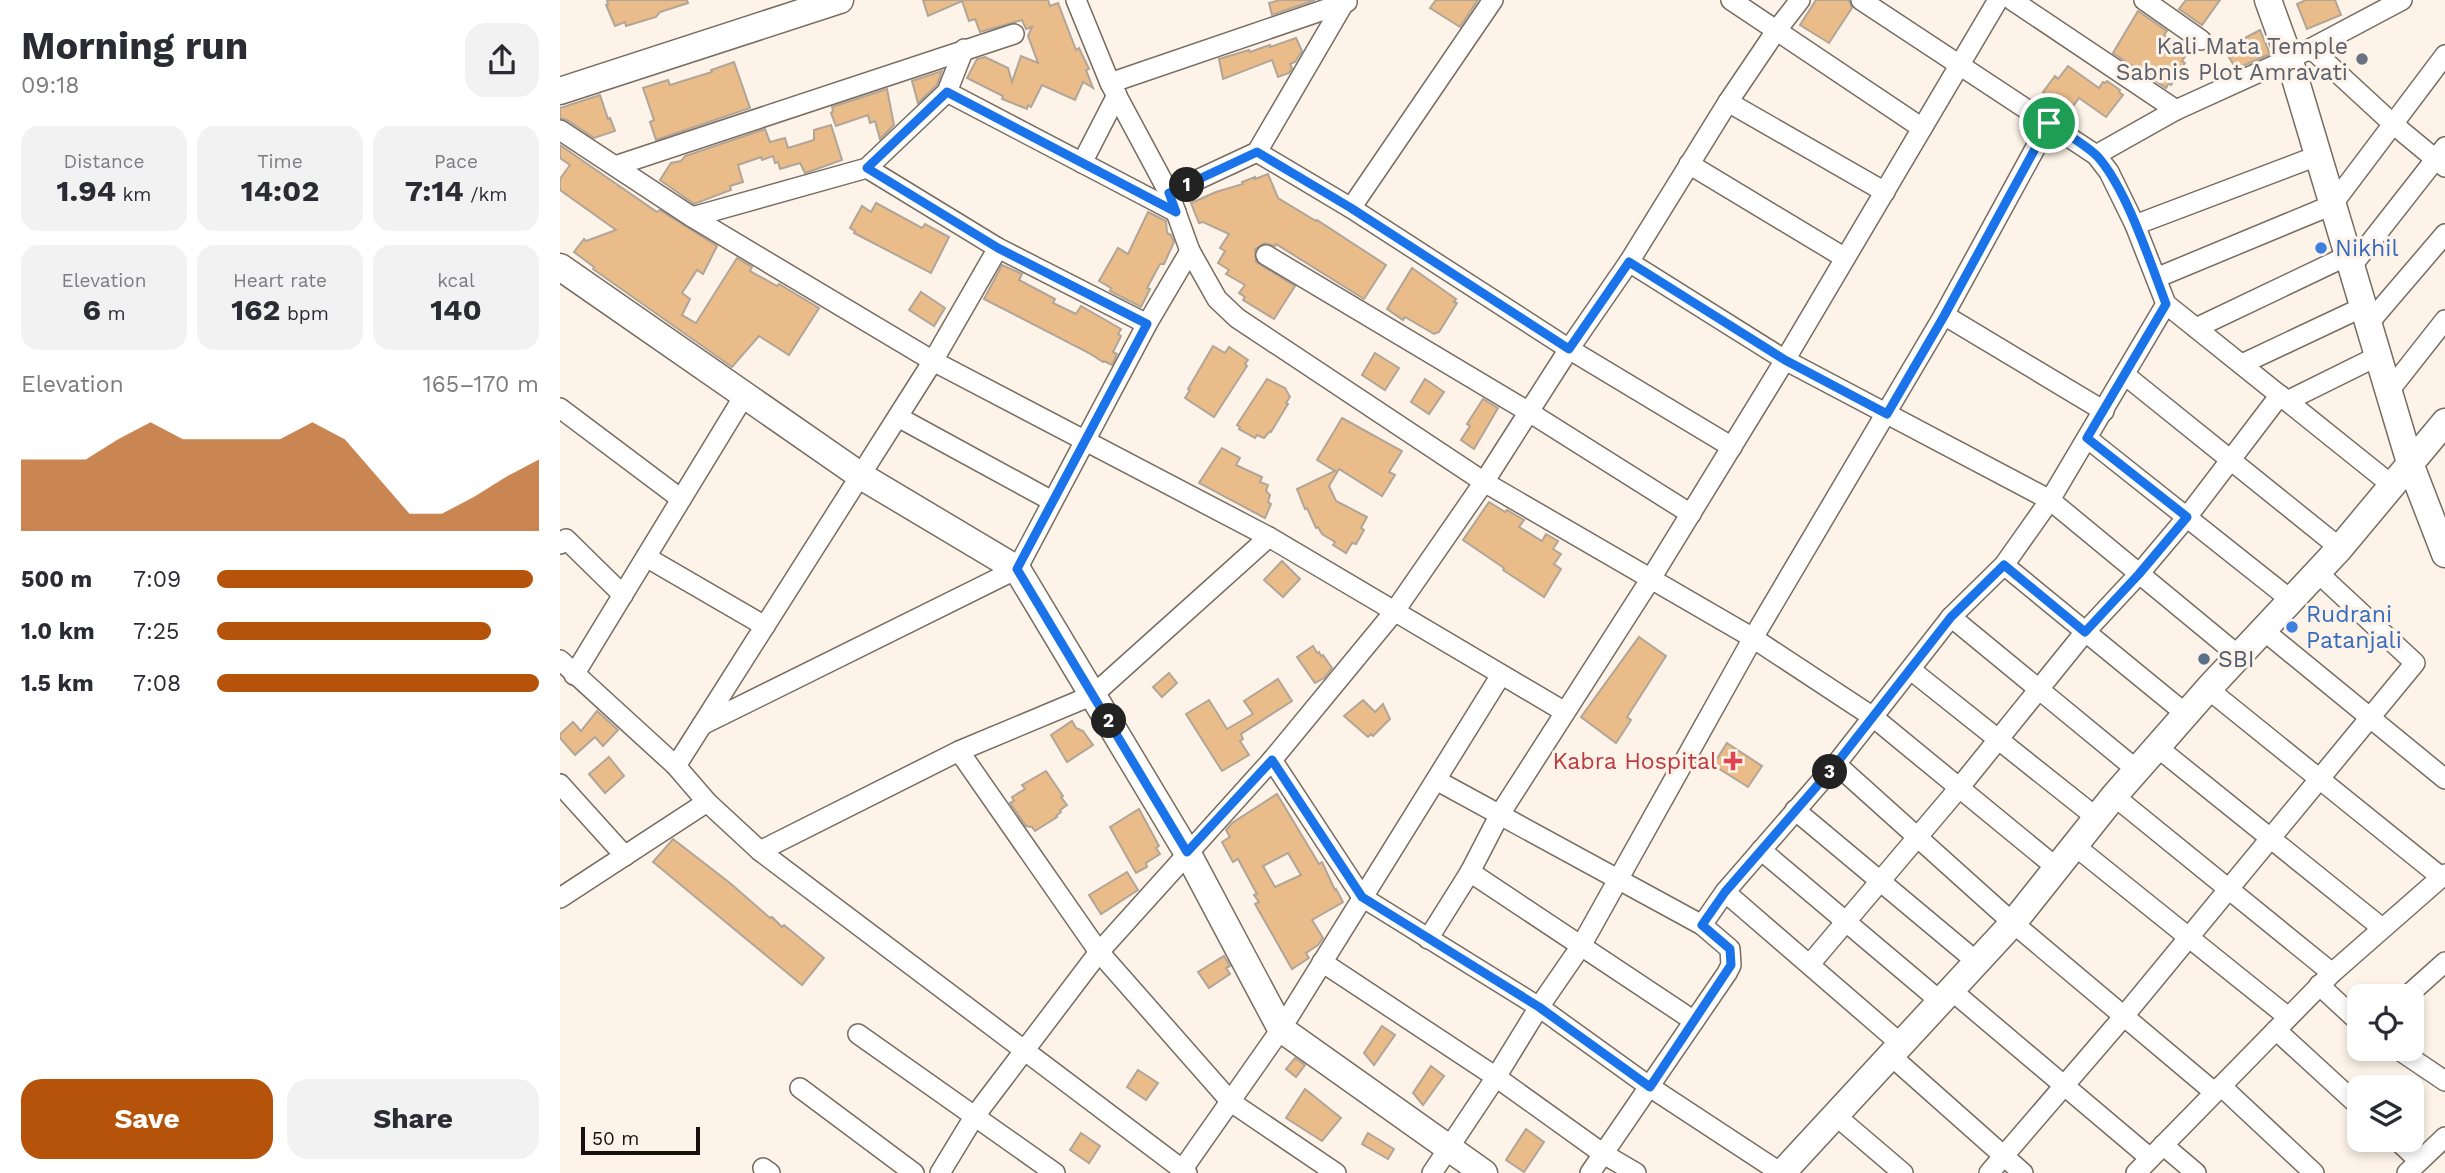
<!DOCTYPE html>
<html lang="en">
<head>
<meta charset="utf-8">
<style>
  body { margin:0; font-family:"Work Sans",sans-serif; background:#f2f2f3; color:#2b2b33; height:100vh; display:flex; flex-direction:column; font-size:26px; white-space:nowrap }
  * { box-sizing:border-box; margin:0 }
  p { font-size:23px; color:#7c7c81 }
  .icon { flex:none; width:38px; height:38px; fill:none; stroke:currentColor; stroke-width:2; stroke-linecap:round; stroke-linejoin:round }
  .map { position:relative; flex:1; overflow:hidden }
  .details { display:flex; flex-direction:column; background:#fff; width:560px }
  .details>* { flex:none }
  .fabs { position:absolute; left:1787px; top:984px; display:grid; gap:14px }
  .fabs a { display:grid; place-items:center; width:77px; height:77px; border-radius:14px; background:#fff; box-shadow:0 4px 10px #0003; font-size:35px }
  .scale { position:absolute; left:21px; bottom:18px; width:119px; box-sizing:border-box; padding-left:7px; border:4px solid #17120e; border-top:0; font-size:19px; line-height:24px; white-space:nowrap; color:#17120e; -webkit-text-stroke:5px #fdf3e8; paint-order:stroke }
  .pin { position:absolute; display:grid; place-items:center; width:60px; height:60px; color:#fff; margin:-30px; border:4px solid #fff; border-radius:50%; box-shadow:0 2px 7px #0007 }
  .km { position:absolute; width:35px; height:35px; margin:-18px; border-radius:50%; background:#222; color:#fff; font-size:19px; line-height:35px; text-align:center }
  .round { display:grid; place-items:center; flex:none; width:74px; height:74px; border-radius:21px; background:#f2f2f3 }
  .summary { display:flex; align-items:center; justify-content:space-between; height:119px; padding:0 21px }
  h1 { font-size:38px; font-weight:700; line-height:52px }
  .figures { display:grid; grid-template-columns:repeat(3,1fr); gap:10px; height:119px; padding:7px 21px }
  .figures div { display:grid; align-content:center; border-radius:18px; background:#f2f2f3; text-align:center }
  .figures b { font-size:30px; font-weight:700 }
  .figures small { font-size:19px; font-weight:400 }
  .figures p { font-size:19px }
  .chart { height:196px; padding:14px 21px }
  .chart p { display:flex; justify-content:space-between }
  .chart svg { width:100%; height:126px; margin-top:7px; fill:#b45309; opacity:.7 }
  .cta { display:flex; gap:14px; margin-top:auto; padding:14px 21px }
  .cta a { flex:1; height:80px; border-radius:21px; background:#b45309; color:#fff; font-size:28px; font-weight:700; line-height:80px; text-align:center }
  .cta a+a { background:#f2f2f3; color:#2b2b33 }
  ul { padding:0 21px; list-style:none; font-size:23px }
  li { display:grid; grid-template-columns:112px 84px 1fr; align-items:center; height:52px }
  li i { height:18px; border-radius:9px; background:#b45309 }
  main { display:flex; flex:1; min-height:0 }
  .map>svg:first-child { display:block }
</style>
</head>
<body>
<main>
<section class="details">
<div class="summary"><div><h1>Morning run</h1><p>09:18</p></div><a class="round"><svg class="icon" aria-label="share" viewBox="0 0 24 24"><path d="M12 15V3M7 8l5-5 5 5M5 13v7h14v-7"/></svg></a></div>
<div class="figures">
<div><p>Distance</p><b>1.94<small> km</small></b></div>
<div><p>Time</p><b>14:02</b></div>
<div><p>Pace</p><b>7:14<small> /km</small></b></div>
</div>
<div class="figures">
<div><p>Elevation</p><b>6<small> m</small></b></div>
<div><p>Heart rate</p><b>162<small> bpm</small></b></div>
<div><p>kcal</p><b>140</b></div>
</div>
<div class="chart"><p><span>Elevation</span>165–170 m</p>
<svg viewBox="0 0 160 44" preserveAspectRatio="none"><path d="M0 44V19L10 19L20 19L30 12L40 6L50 12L60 12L70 12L80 12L90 6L100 12L110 25L120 38L130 38L140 32L150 25L160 19V44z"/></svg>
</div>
<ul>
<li><b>500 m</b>7:09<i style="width:98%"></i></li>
<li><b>1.0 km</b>7:25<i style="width:85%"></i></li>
<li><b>1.5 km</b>7:08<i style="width:100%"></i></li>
</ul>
<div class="cta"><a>Save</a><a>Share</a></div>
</section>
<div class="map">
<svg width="1885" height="1173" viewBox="0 0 1885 1173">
  <rect width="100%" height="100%" fill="#fdf3e8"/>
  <g fill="#e9bc8a" stroke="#b1a598" stroke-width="2" fill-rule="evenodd">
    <path d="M47,0h80l1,3 -28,9 -4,5 -30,9 -1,-4 -10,4 -9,-21 2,-1z"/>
    <path d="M363,0h125l2,6 8,-3 18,47 3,-2 10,21 -3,1 7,18 -10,-6 -8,18 -33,-15 -11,22 -3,-2 -1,4 -25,-10 1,-3 -36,-18 10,-19 8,-2 23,11 4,14 9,-26 17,7 -10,-27 4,-9 -6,2 -4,-9 -42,12 -5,-13 -6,2 -7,-20 -34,15z"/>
    <path d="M720,0h35l-43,15 -3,-12z"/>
    <path d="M876,0h42l-18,27 -30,-19z"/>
    <path d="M1256,0h33l3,8 -23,35 -29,-18z"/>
    <path d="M1626,0h34l-18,25 -23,-16z"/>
    <path d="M1746,0h29l6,15 -34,14 -10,-25z"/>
    <path d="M1578,11l29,20 -3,4 25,15 -7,11 3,2 -14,22 -2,-2 -3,5 -53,-35z"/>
    <path d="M1700,30l10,24 -34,15 -12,-20z"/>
    <path d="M736,38l6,13 -7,11 -5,2 2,4 -3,5 -11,4 -6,-17 -49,19 -4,-20 30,-9 1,2 20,-7v2z"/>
    <path d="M174,62l16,46 -94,32 -6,-18 4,-2 -11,-32 25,-8 2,5 42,-13 -1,-2z"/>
    <path d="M1508,66l31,22 4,-6 2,1 2,-2 13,9 -1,2 4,3 -17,22 -27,-19 -10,14 -26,-20 12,-16 3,3z"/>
    <path d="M382,71l-5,14 -19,18 -6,-22z"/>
    <path d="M327,89l7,36 -14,14 -5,-18 -5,2 -2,-8 -32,11 -5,-13 2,-2 -1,-4z"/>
    <path d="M40,95l8,24 2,-1 5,13 -21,7 -27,-18 -7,-2v-10z"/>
    <path d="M271,125l11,35 -31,11 -6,2 -5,-10 -20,6 -2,-7 -3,1 -2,-7 -11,4 -1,-3 -23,8 5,17 -13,4 1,4 -37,14 -34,-24 11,-17 10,-2 4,-5 80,-27 5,13 15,-4 3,10 26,-8v-10z"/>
    <path d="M0,145l97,67 3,-2 57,36 -14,28 -6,-4 -15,23 8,6 -8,16 14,8 41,-65 15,9 -2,4 27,15 2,-2 40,24 -30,47 -30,-19 -27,31 -139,-98 1,-2 -20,-15 10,-13 2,2 30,-11 -56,-40v-11l10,-14 -10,-7z"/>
    <path d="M708,174l10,24 38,23 1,-1 69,45 -22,34 -88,-55 -1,2 -10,-3 -10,6 1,13 39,24 -21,33 -31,-19 2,-3 -6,-4 6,-8 -19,-11 3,-4 -11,-7 7,-12 -5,-3 9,-14 -26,-12 -4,1 -8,-20 25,-11 27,-8 -1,-2 13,-5v2z"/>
    <path d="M316,203l46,25 3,-4 24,13 -18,36 -77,-40 1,-2 -5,-3 12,-22 9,6z"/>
    <path d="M588,212l18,9 1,12 4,2 3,7 -10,22h-4l-13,24 3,1 -9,18 -31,-16 1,-3 -12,-7 19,-33 10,6z"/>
    <path d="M442,265l20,9 -3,6 36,19 -2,4 23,11 5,-8 40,23 -3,5 3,2 -8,16 4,2 -5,11 -8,-4 -1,1 -14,-9 -105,-54z"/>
    <path d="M852,268l44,31 -2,3 3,1 -18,29 -5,2 -29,-17 -2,3 -16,-11z"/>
    <path d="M361,292l24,16 -11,18 -25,-16z"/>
    <path d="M653,346l12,7 4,-6 19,13 -3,4 2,2 -33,51 -29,-19 5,-8 -2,-1z"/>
    <path d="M815,353l24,15 -14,22 -23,-15z"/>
    <path d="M707,379l18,9 5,9 -4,6 2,1 -17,28 -1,-1 -6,7 -7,-3 -2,3 -16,-9 1,-2 -3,-2z"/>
    <path d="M865,379l19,13 -15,22 -18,-12z"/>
    <path d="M923,399l15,9 -24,41 -13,-9 9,-14 -3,-2z"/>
    <path d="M782,418l60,33 -13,21 6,3 -13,21 -43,-27 -10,17 7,15 31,16 -6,11 3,2 -8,14 -4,-1 -6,10 -13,-8 2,-3 -13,-8 -4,-7 -2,1 -9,-20 -2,1 -8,-20 38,-18 -18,-11z"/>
    <path d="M662,448l18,10 -4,7 26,12 -2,5 8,3 -2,6 4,4 -2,7 3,2 -6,14 -66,-35z"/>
    <path d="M929,502l16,10 2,-2 17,10 -5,7 23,14 4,-7 12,7 -5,8 8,5 -7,10 7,5 -17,28 -41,-27 1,-2 -41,-28z"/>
    <path d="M722,561l18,18 -17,18 -19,-17z"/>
    <path d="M1079,637l27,19 -39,61 4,3 -15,23 -35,-26z"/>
    <path d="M753,646l4,7 2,-1 2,4 2,-1 9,13 -8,10 -9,5 -18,-26z"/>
    <path d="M609,673l8,10 -15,14 -9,-10z"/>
    <path d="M718,679l14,22 -51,33 2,5 -3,2 9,14 -27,16 -36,-57 23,-14 18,29 26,-15 -9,-13z"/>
    <path d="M803,700l12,12 8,-8 7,15 -17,17 -2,-2 -3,3 -24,-21z"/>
    <path d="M37,711l21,19 -15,16 -8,-9 -20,18 -15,-17v-4l13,-12 8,9z"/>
    <path d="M512,721l4,7 7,3 10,14 -26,17 -16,-27z"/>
    <path d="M1167,743l35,23 -14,21 -35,-22z"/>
    <path d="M49,757l15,19 -19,17 -16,-19z"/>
    <path d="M486,771l17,25 -2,1 6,8 -7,5 1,2 -5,4 1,1 -22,14 -3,-4 -6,-1 -16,-23 4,-2 -2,-4 13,-8 -3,-4z"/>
    <path d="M717,794l42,70 3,-2 13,28 1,-1 7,13 -31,18 11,18 -5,7 -12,8 3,5 -17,11 -37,-65 4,-2 -5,-7 3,-1 -19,-35 -5,3 -11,-20 8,-5 -4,-7 6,-7zM728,853l13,22 -26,12 -12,-21z"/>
    <path d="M579,809l20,37 -3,2 4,6 -14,9 1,4 -11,6 -26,-46z"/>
    <path d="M113,839l57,44 40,35 2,-1 10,10 2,-2 40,33 -22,27 -149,-123z"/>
    <path d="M567,872l11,18 -37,24 -12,-19z"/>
    <path d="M664,956l6,10 -4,2 4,6 -21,14 -11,-16z"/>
    <path d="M822,1026l13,9 -21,30 -10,-12z"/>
    <path d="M735,1058l10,7 -9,12 -10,-8z"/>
    <path d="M871,1066l13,10 -21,29 -10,-12z"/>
    <path d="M578,1070l20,13 -12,17 -19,-13z"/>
    <path d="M745,1089l36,29 -19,23 -36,-23z"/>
    <path d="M966,1129l18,13 -20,30 -18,-12z"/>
    <path d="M521,1133l19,13 -11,17 -19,-13z"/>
    <path d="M808,1133l26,16 -6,10 -26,-15z"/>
  </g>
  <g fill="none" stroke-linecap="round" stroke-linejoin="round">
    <defs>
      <g id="street">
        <path d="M516,0l34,83 59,110 21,58 27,48 20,19 247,164 269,156 120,79 184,151"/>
        <path d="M1171,0l191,128"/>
        <path d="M1301,0l235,155 13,17 26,53 31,79 227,182"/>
        <path d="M1452,0l164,110"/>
        <path d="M1584,0l57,40"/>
        <path d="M1748,50l94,-50"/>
        <path d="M550,83l237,-81"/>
        <path d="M387,92l229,120"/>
        <path d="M1168,102l157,90"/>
        <path d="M0,130l132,87 241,144 336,176 296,175"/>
        <path d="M697,152l94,56 218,141 163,98"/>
        <path d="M1536,155l80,-45 132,-60 8,3 77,71 52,43"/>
        <path d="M522,163l35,-68"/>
        <path d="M1129,164l156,94"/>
        <path d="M55,166l399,-132"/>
        <path d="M307,168l131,80 149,76"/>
        <path d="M609,193l88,-41 87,-149 -1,-3"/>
        <path d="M791,208l142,-208"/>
        <path d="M132,217l175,-49 80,-76 17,-43"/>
        <path d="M1575,225l182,-69"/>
        <path d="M706,255l263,157 162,102"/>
        <path d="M1069,262l156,98 265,140 189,156"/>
        <path d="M1791,267l94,-120"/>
        <path d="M1596,278l176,-73 113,-150"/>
        <path d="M1384,315l160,96"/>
        <path d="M1808,324l77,-90"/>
        <path d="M1636,328l151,-72"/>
        <path d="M1682,364l121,-57"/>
        <path d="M1565,375l215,173"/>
        <path d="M1829,391l56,-71"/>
        <path d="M1727,401l91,-45"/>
        <path d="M0,408l121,91"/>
        <path d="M338,417l154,84"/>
        <path d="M1527,438l204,162"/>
        <path d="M0,544l6,-5 57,56"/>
        <path d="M86,557l119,69"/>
        <path d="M1444,565l182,149"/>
        <path d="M1391,617l186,153"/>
        <path d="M1703,630l182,149"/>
        <path d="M0,660l116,106 31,36 53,49 427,322"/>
        <path d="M1351,670l186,148"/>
        <path d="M14,675l170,-279"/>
        <path d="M1648,689l233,188"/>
        <path d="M142,725l315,-156 130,-245 43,-73"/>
        <path d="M1597,747l225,181"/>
        <path d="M399,751l140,201 132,150 105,71"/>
        <path d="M712,760l90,137 177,110 111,80 131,86"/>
        <path d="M1276,764l177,159 201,169"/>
        <path d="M116,766l257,-405 65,-113"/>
        <path d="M876,780l266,145 28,24 1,16 -4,8 -137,200"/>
        <path d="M0,784l65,72"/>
        <path d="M1554,796l218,177"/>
        <path d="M1235,810l182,152"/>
        <path d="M1515,846l213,171"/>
        <path d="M1201,850l179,151"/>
        <path d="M200,851l199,-100 134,-56 176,-158"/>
        <path d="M910,872l224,149"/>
        <path d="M1165,892l176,152"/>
        <path d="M0,898l147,-96"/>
        <path d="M1142,925l23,-33 111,-128 115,-147 53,-52 46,-65 116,-196"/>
        <path d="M868,939l42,-67 30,-58 150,-234 135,-220 213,-360"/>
        <path d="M762,962l174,115 106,76 34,20"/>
        <path d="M1250,964l149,-176 126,-156 54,-58 48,-57 93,-122"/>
        <path d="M1759,985l40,37"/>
        <path d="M1391,990l199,168"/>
        <path d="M1847,996l38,-34"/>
        <path d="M1716,1030l83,76"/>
        <path d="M298,1034l197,139"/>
        <path d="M1836,1048l49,33"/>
        <path d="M1330,1055l133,118"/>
        <path d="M1661,1086l93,87"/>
        <path d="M240,1088l114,85"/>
        <path d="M1275,1115l68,58"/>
        <path d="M1836,1139l23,22"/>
        <path d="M1603,1145l33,28"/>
        <path d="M203,1168l7,5"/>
        <path d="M380,1173l34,-56 125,-165 173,-192 122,-148 90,-130 85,-133 60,-87 99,-160 48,-71 24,-31"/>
        <path d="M620,1173l101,-144 220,-354"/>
        <path d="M872,1173l64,-96 43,-70 42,-61 172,-308 191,-323 105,-192"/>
        <path d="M1429,1173l135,-157 291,-353 -98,-91"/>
        <path d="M1576,1173l196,-200 113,-99"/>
        <path d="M1847,1173l38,-36"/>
      </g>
      <g id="secondary">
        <path d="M1708,0l21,58 122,408 34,88"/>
        <path d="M0,91l280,-91"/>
        <path d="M0,267l301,209 156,93 170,283 94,177 203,144"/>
        <path d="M1222,1173l231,-250 101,-127 94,-107 132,-141 105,-126"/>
      </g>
    </defs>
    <use href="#street" stroke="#786c60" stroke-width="22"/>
    <use href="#secondary" stroke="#786c60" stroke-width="29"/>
    <use href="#street" stroke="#fff" stroke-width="19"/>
    <use href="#secondary" stroke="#fff" stroke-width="26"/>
  </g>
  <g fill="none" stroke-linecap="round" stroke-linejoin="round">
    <defs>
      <path id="route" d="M387,92l229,120 -7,-19 88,-41 94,56 218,141 60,-87 156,98 102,54 57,-98 105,-193c16,10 36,21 49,34 29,33 52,105 68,147l-79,134 100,79 -48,57 -54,58 -81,-67 -53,52 -115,147 -111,128 -23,33 28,24 1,16 -81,122 -111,-80 -177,-110 -90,-137 -85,92 -170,-283 130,-245 -149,-76 -131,-80z"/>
    </defs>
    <use href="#route" stroke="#fff" stroke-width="14"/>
    <use href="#route" stroke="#1a73e8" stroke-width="9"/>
  </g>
  <circle fill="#6b7280" stroke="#fdf3e8" stroke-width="2.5" cx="1802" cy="59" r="7"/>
  <g fill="#3f7fe0" stroke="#fdf3e8" stroke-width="2.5">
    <circle cx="1761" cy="248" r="7"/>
    <circle cx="1732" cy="627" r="7"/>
  </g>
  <circle fill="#5c6f8a" stroke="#fdf3e8" stroke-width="2.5" cx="1644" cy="659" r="7"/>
  <path fill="#e0444e" stroke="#fdf3e8" stroke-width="2.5" d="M1169.5 750.5h7v7h7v7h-7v7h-7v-7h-7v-7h7z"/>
  <g text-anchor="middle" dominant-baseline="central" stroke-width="6" stroke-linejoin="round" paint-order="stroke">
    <g font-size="23" fill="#5b616d" stroke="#fdf3e8" text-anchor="end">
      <text x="1788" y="46">Kali Mata Temple<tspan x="1788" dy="26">Sabnis Plot Amravati</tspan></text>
    </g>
    <g font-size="23" fill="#366cbe" stroke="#fdf3e8" text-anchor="start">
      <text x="1775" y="248">Nikhil</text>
      <text x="1746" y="614">Rudrani<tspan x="1746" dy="26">Patanjali</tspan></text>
    </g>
    <g font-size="23" fill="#4e5e75" stroke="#fdf3e8" text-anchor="start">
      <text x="1658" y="659">SBI</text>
    </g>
    <g font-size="23" fill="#be3a42" stroke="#fdf3e8" text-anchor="end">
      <text x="1157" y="761">Kabra Hospital</text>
    </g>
  </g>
</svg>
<div class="fabs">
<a><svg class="icon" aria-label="locate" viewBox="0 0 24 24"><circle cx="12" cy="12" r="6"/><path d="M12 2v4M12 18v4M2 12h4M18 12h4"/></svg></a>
<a><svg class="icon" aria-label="layers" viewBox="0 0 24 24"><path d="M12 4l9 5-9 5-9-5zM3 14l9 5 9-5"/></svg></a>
</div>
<div class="scale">50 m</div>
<div class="pin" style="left:1489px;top:123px;background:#1e9e55"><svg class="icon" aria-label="arrive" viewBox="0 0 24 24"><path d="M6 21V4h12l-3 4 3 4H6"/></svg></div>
<b class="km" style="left:627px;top:185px">1</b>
<b class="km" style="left:549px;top:721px">2</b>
<b class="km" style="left:1270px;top:772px">3</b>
</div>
</main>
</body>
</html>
